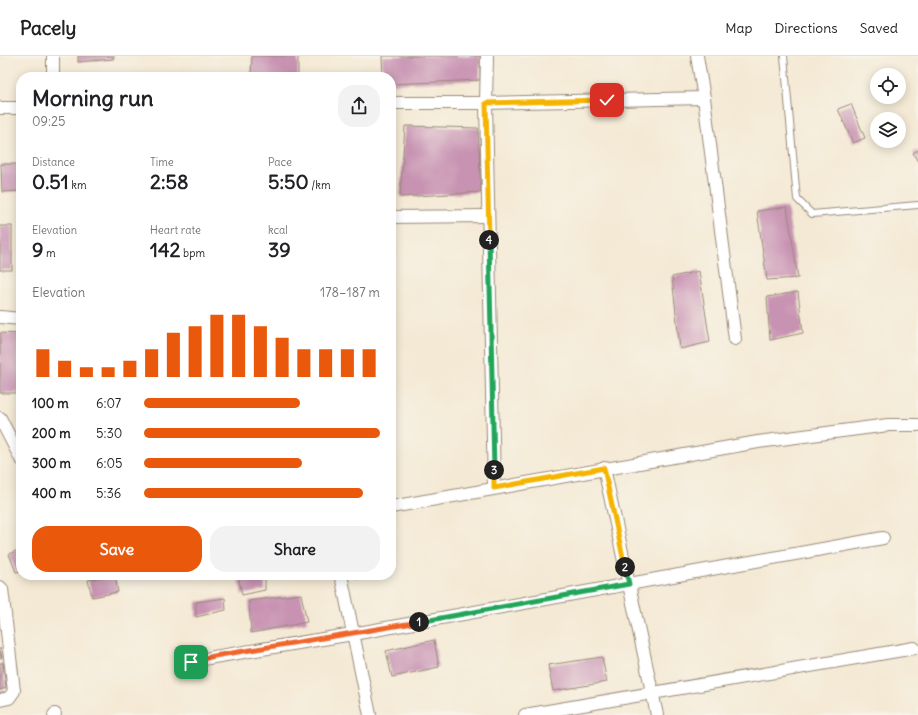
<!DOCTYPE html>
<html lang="en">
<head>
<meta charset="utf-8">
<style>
  body { margin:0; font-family:Delius,sans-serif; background:#f2f2f2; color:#202124; height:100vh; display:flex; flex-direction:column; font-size:15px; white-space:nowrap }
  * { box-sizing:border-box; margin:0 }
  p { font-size:13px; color:#757577 }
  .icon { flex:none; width:22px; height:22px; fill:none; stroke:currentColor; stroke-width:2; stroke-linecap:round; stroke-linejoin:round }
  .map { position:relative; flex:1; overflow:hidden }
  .sheet { position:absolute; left:16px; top:16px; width:380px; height:508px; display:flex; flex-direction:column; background:#fff; border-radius:16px; box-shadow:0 2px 10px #0003 }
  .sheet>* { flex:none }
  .buttons { position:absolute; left:870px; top:12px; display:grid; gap:8px }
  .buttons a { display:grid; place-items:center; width:36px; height:36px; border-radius:50%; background:#fff; box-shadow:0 2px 10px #0003; font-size:20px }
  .pin { position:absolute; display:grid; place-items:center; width:34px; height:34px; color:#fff; margin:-17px; border-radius:8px; box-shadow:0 2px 6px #0006 }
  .km { position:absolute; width:20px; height:20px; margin:-10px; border-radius:50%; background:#222; color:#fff; font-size:11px; line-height:20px; text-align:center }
  .round { display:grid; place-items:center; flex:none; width:42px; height:42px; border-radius:16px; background:#f2f2f2 }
  .summary { display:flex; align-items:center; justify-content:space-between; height:68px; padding:0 16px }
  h1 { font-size:22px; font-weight:700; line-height:30px }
  .figures { display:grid; grid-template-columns:repeat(3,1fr); gap:6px; height:68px; padding:4px 16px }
  .figures div { display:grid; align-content:center }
  .figures b { font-size:20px; font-weight:700 }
  .figures small { font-size:11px; font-weight:400 }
  .figures p { font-size:11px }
  .chart { height:112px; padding:8px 16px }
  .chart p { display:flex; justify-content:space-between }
  .chart svg { width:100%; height:72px; margin-top:4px; stroke:#ea580c; stroke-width:6 }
  .cta { display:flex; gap:8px; margin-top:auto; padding:8px 16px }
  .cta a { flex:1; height:46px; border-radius:16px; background:#ea580c; color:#fff; font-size:16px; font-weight:700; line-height:46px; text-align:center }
  .cta a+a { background:#f2f2f2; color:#202124 }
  ul { padding:0 16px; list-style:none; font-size:13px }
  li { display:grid; grid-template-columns:64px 48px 1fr; align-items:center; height:30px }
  li i { height:10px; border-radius:5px; background:#ea580c }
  header { display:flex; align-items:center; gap:24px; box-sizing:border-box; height:56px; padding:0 20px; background:#fff; border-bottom:1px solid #e0e0e0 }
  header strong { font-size:19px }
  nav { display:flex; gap:22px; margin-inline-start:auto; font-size:14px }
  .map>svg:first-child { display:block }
</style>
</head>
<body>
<header>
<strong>Pacely</strong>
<nav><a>Map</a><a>Directions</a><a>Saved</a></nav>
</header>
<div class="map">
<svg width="918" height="659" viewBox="0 0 918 659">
  <rect width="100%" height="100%" fill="#f7f3e8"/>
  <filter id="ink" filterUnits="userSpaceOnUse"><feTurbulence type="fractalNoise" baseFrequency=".025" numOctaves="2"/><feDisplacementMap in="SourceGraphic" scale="8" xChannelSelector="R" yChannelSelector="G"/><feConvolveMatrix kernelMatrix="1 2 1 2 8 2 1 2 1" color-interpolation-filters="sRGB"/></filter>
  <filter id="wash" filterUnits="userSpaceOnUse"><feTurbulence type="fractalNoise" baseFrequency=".012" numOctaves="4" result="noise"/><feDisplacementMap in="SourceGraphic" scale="16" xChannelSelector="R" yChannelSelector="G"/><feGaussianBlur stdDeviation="0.9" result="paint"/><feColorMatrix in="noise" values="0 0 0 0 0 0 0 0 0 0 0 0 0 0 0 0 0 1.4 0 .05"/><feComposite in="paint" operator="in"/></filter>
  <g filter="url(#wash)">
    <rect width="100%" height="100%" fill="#f4e9d4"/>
    <g id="blocks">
      <g fill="#c893b2">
        <path d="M78,0h36l-1,3 -35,3z"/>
        <path d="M252,0h46v21h-47z"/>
        <path d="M382,0h98v24l-89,4v-7h-8z"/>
        <path d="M851,48l14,34 -12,5 -15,-34z"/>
        <path d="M405,70l73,2 3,64 -81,5z"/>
        <path d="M918,94v12l-5,-9z"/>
        <path d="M1,108h20v27l-19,1z"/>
        <path d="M787,151l11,71 -31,2 -10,-69z"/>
        <rect x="0" y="170" width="12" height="44"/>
        <path d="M699,215l11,71 -30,7 -8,-72z"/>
        <path d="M798,236l5,41 -33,7 -3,-43z"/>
        <path d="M0,277l21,1v59h-21z"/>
        <path d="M21,493v22l-5,1 -7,-18z"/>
        <path d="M111,519h4l3,17 -26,5 -4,-17z"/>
        <path d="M238,519h27v15l-23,5z"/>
        <path d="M355,519h9l-9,3z"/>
        <path d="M301,538l6,28 -56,11 -2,-32z"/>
        <path d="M225,542l1,12 -30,7v-15z"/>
        <path d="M434,584l5,27 -47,10 -6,-26z"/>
        <path d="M0,592l2,10h-2z"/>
        <path d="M602,601l5,25 -54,9 -5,-26z"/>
        <path d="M0,607h3l3,25 -6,2z"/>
      </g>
    </g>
  </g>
  <g filter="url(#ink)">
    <use href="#blocks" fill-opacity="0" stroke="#988a79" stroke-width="1"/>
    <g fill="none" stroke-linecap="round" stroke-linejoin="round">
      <defs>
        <path id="service" d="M784,0l13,143 15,15 106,-9"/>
        <g id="minor">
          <path d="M487,0l-1,47 8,385"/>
          <path d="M697,0l7,42 31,241"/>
          <path d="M53,21v-21"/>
          <path d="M391,47h95l218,-5"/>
          <path d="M0,52h21"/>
          <path d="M391,161l97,-1"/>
          <path d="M0,261l21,2"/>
          <path d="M0,362l21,41"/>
          <path d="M604,412l53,247"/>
          <path d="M391,451l367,-65 130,-17h30"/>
          <path d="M341,519l29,140"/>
          <path d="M0,531l2,2 12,102 -5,7 -9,2"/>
          <path d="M191,606l23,-5 139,-23 530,-96"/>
          <path d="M54,659l1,-1"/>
          <path d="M525,659l389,-67"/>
        </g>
      </defs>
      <use href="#service" stroke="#988a79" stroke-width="8"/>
      <use href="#minor" stroke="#988a79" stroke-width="14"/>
      <use href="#service" stroke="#fff" stroke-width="6"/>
      <use href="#minor" stroke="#fff" stroke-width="12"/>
    </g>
  </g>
  <g fill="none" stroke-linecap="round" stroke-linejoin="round" filter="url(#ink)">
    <defs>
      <path id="split-1" d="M191,606l23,-6 205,-34"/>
      <path id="split-2" d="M419,566l210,-38 -4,-17"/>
      <path id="split-3" d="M494,414v18l110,-20 21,99"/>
      <path id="split-4" d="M489,184l5,230"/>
      <path id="split-5" d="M489,184l-3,-137 121,-3"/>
    </defs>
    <use href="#split-1" stroke="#fff" stroke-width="8"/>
    <use href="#split-2" stroke="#fff" stroke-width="8"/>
    <use href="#split-3" stroke="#fff" stroke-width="8"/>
    <use href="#split-4" stroke="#fff" stroke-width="8"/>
    <use href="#split-5" stroke="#fff" stroke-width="8"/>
    <use href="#split-1" stroke="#f0652b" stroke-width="5"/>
    <use href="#split-2" stroke="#22a559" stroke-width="5"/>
    <use href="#split-3" stroke="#f5b400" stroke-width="5"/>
    <use href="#split-4" stroke="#22a559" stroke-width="5"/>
    <use href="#split-5" stroke="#f5b400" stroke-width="5"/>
  </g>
</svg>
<div class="buttons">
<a><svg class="icon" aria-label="locate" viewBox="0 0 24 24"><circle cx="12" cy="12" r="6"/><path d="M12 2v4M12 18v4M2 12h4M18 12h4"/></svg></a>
<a><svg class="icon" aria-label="layers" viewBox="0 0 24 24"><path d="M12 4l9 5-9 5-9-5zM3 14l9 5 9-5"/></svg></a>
</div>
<div class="pin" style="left:191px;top:606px;background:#1e9e55"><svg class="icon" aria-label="arrive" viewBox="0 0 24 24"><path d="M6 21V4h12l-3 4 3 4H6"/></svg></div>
<div class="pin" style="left:607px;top:44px;background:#d93025"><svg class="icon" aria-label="check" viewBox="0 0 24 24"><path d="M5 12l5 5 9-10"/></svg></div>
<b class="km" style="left:419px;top:566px">1</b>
<b class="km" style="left:625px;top:511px">2</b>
<b class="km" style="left:494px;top:414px">3</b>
<b class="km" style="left:489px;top:184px">4</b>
<section class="sheet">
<div class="summary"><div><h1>Morning run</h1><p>09:25</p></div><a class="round"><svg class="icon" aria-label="share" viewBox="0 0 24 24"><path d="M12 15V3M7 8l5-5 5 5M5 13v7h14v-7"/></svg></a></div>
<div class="figures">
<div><p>Distance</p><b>0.51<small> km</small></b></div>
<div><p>Time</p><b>2:58</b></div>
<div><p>Pace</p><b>5:50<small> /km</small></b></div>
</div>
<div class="figures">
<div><p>Elevation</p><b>9<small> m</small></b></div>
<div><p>Heart rate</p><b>142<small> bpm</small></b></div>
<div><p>kcal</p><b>39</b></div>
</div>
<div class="chart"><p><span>Elevation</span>178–187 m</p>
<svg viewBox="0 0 160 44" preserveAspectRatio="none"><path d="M5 44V27M15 44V34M25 44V38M35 44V38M45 44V34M55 44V27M65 44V17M75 44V13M85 44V6M95 44V6M105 44V13M115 44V20M125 44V27M135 44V27M145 44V27M155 44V27"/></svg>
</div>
<ul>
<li><b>100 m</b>6:07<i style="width:66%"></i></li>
<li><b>200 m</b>5:30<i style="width:100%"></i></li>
<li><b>300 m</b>6:05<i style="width:67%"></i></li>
<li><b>400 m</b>5:36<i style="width:93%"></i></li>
</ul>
<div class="cta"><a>Save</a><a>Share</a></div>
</section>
</div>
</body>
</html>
